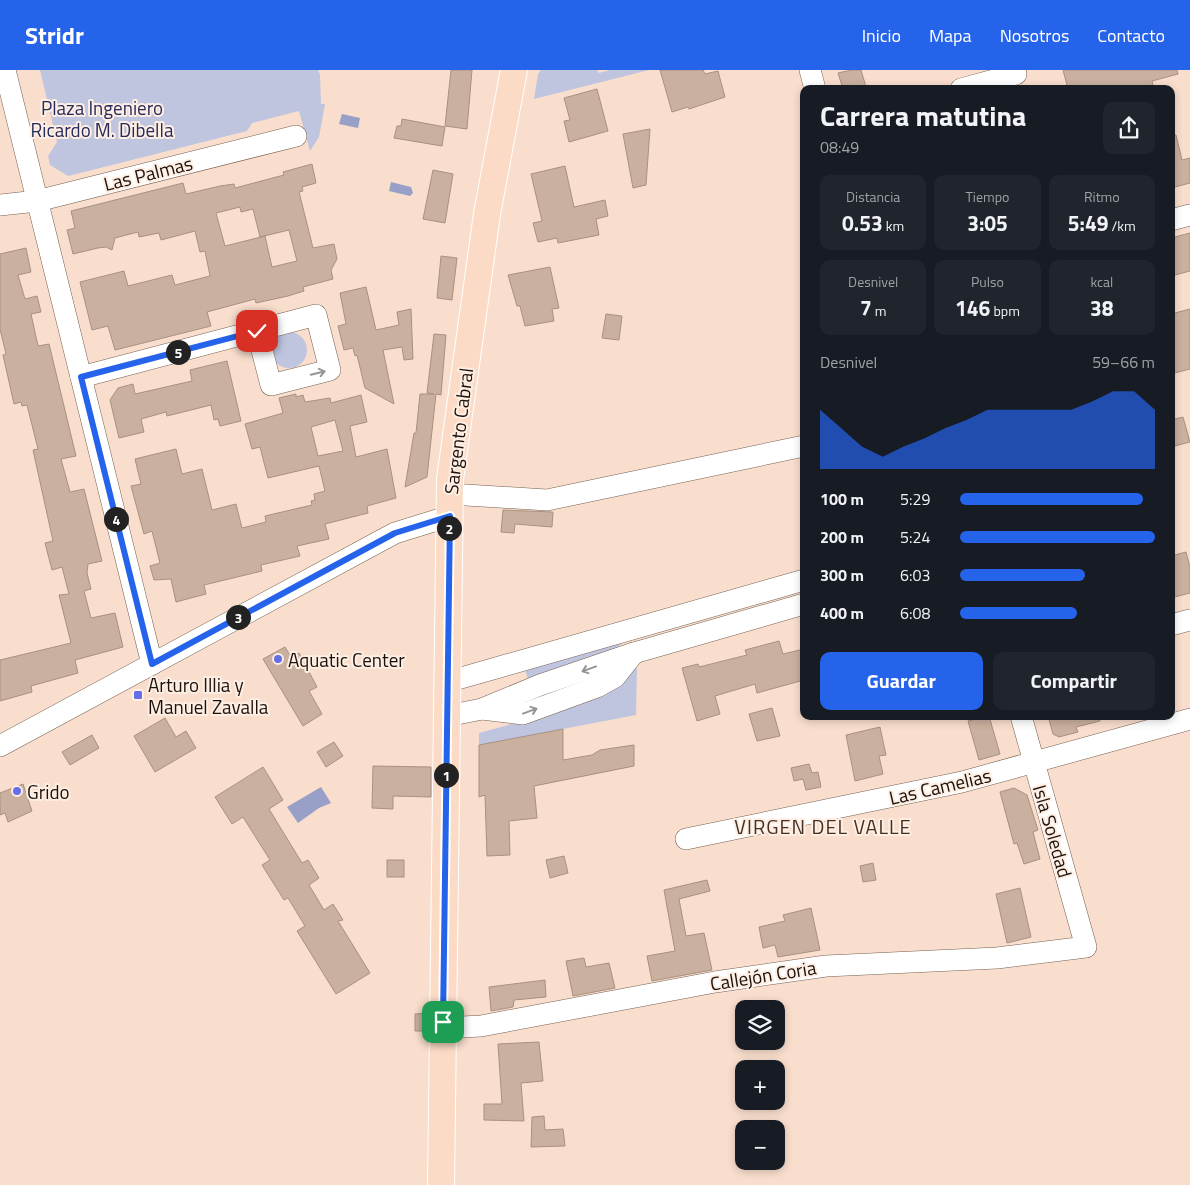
<!DOCTYPE html>
<html lang="es">
<head>
<meta charset="utf-8">
<style>
  body { margin:0; font-family:"Titillium Web",sans-serif; background:#20242c; color:#f1f3f6; height:100vh; display:flex; flex-direction:column; font-size:19px; white-space:nowrap }
  * { box-sizing:border-box; margin:0 }
  p { font-size:16px; color:#9ea1a6 }
  .icon { flex:none; width:28px; height:28px; fill:none; stroke:currentColor; stroke-width:2; stroke-linecap:round; stroke-linejoin:round }
  .map { position:relative; flex:1; overflow:hidden }
  .panel { position:absolute; left:800px; top:15px; width:375px; height:635px; display:flex; flex-direction:column; background:#171b24; border-radius:10px; box-shadow:0 2px 8px #0003 }
  .panel>* { flex:none }
  .fabs { position:absolute; left:735px; top:930px; display:grid; gap:10px }
  .fabs a { display:grid; place-items:center; width:50px; height:50px; border-radius:10px; background:#171b24; box-shadow:0 2px 8px #0003; font-size:25px }
  .pin { position:absolute; display:grid; place-items:center; width:42px; height:42px; color:#fff; margin:-21px; border-radius:10px; box-shadow:0 2px 8px #0006 }
  .km { position:absolute; width:25px; height:25px; margin:-12px; border-radius:50%; background:#222; color:#fff; font-size:14px; line-height:25px; text-align:center }
  .round { display:grid; place-items:center; flex:none; width:52px; height:52px; border-radius:10px; background:#20242c }
  .overview { display:flex; align-items:center; justify-content:space-between; height:85px; padding:0 20px }
  h1 { font-size:28px; font-weight:700; line-height:38px }
  .stats { display:grid; grid-template-columns:repeat(3,1fr); gap:8px; height:85px; padding:5px 20px }
  .stats div { display:grid; align-content:center; border-radius:10px; background:#20242c; text-align:center }
  .stats b { font-size:21px; font-weight:700 }
  .stats small { font-size:14px; font-weight:400 }
  .stats p { font-size:14px }
  .chart { height:140px; padding:10px 20px }
  .chart p { display:flex; justify-content:space-between }
  .chart svg { width:100%; height:90px; margin-top:5px; fill:#2563eb; opacity:.7 }
  .primary-button { display:flex; gap:10px; margin-top:auto; padding:10px 20px }
  .primary-button a { flex:1; height:58px; border-radius:10px; background:#2563eb; color:#fff; font-size:20px; font-weight:700; line-height:58px; text-align:center }
  .primary-button a+a { background:#20242c; color:#f1f3f6 }
  ul { padding:0 20px; list-style:none; font-size:16px }
  li { display:grid; grid-template-columns:80px 60px 1fr; align-items:center; height:38px }
  li i { height:12px; border-radius:6px; background:#2563eb }
  header { display:flex; align-items:center; gap:30px; box-sizing:border-box; height:70px; padding:0 25px; background:#2563eb; color:#fff }
  header strong { font-size:24px }
  nav { display:flex; gap:28px; margin-inline-start:auto; font-size:18px }
  .map>svg:first-child { display:block }
</style>
</head>
<body>
<header>
<strong>Stridr</strong>
<nav><a>Inicio</a><a>Mapa</a><a>Nosotros</a><a>Contacto</a></nav>
</header>
<div class="map">
<svg width="1190" height="1115" viewBox="0 0 1190 1115">
  <rect width="100%" height="100%" fill="#f9decd"/>
  <g fill="#bfc5df">
    <path d="M40,0h278l2,5 1,29h4l-6,33 -9,14 -11,-40 -47,12 -5,8 -179,45 -18,-11 -2,-9 9,-14z"/>
    <path d="M541,0h56l2,3 11,-3h39l-115,29 4,-25z"/>
    <circle cx="289" cy="280" r="18"/>
    <path d="M625,571l-20,16 -82,29 -2,-5 7,-2 -3,-9z"/>
    <path d="M637,598l-1,47 -157,30v-12l40,-11 89,-31z"/>
  </g>
  <g fill="#98a0c7">
    <path d="M342,44l18,4 -2,10 -19,-4z"/>
    <path d="M391,112l20,5 2,6 -3,3 -21,-5z"/>
    <path d="M321,717l10,16 -12,5 -21,15 -11,-16z"/>
  </g>
  <g fill="#cab09f" stroke="#a99080" fill-rule="evenodd">
    <path d="M451,0h21l-5,59 -22,-3z"/>
    <path d="M660,0h43l2,4 13,-3 7,26 -36,12 -1,-2 -16,5z"/>
    <path d="M851,0h10l5,17 -23,2 -5,-16z"/>
    <path d="M1063,0h114l1,4 -26,7 2,8h-86z"/>
    <path d="M597,19l11,42 -39,11 -5,-21 6,-1 -6,-22z"/>
    <path d="M402,49l43,8 -3,19 -48,-8 3,-12h4z"/>
    <path d="M650,59l-4,56 -13,3 -10,-54z"/>
    <path d="M1176,65l6,25 8,-2v25l-19,5v-52z"/>
    <path d="M312,94l4,19 -14,4 1,4 -4,1 14,56 21,-4 3,15 -6,11 2,9 -30,8 1,4 -16,5 -32,7 -1,-4 -48,13 4,14 -96,24 -7,-24 -16,4 -12,-48 44,-11 4,15 44,-11 3,10 35,-9 -5,-25 -5,1 -5,-21 -34,9 -2,-7 -20,4 -1,-5 -23,6 -3,12 -6,-3 -8,1 -25,6 -6,-24 8,-2 -4,-17 112,-28 3,11 34,-8 14,-2 1,4 49,-13 -1,-3zM240,137l1,5 12,-3 7,28 29,-7 8,31 -25,6 -7,-31 -40,10 -9,-33z"/>
    <path d="M565,96l9,41 31,-7 3,16 -12,3 3,16 -41,8 -1,-5 -19,4 -5,-19 9,-2 -11,-47z"/>
    <path d="M433,100l20,4 -8,49 -22,-4z"/>
    <path d="M1190,163v38l-19,5v-38z"/>
    <path d="M26,178l5,24 -13,3 7,24 12,-3 4,16 -10,2 7,32 11,-2 27,112 -15,3 9,33 14,-3 18,72 -14,3 -1,9 4,16 -7,2 7,27 24,-5 8,34 -48,13 3,13 -47,13 1,6 -32,9v-41l71,-17 -12,-48 10,-1 -7,-27 -10,3 -7,-27 8,-2 -20,-91 5,-1 -11,-44 -5,1 -1,-4 -7,2 -11,-49 3,-1 -6,-25v-75z"/>
    <path d="M441,186l16,2 -5,42 -15,-2z"/>
    <path d="M550,197l9,41 -7,1 2,12 -29,5 -5,-20h-3l-9,-31z"/>
    <path d="M366,217l10,43 23,-5 -2,-13 14,-3 2,50 -9,1 -2,-13 -19,3 11,54 -29,-16 -8,-33 -2,1 -2,-8 -9,2 -6,-24 8,-2 -6,-31z"/>
    <path d="M1190,239v60l-19,5v-60z"/>
    <path d="M606,244l16,2 -3,24 -17,-2z"/>
    <path d="M434,264l12,1 -5,60 -5,-1 -9,83 -22,10 9,-54h2l4,-39h14l-7,-1z"/>
    <path d="M227,291l14,60 -21,5 -2,-7 -4,1 -3,-15 -44,11 -1,-4 -25,7 3,13 -25,6 -9,-38 8,-12 15,-4 2,10 57,-13 -2,-11z"/>
    <path d="M296,324v3l7,-2 2,7 25,-4 1,5 30,-8 6,27 -17,4 6,31 31,-8 9,49 -29,8 1,7 -43,11 4,15 -32,7 3,10 -39,9 1,6 -58,14 2,9 -30,8 -5,-23 -17,1 -4,-14 10,-3 -8,-32 -8,3 -13,-48 10,-2 -6,-25 41,-10 6,25 20,-5 10,41 24,-6 6,24 24,-6 -1,-6 47,-11 -1,-4 4,-1 -1,-6 11,-3 -6,-25 -51,12 -8,-31 -8,2 -7,-25 38,-11 -4,-15zM335,350l8,31 -25,5 -7,-29z"/>
    <path d="M1183,347l7,25 -19,5v-27z"/>
    <path d="M503,440l50,2 -1,15 -37,-3 -1,9 -13,-1z"/>
    <path d="M1186,482l4,15v26l-19,5v-42z"/>
    <path d="M779,571l4,13 21,-5v31l-47,13 -2,-9 -40,12 5,18 -23,7 -15,-53 16,-4 1,3 48,-12 -2,-5z"/>
    <path d="M285,577l6,10 8,-4 18,34 -8,4 13,23 -19,12 -40,-67z"/>
    <path d="M772,638l8,28 -23,5 -8,-27z"/>
    <path d="M975,646h14l11,38 -21,6 -11,-39 8,-2z"/>
    <path d="M1048,646h51l1,5 -24,6 2,5 -19,5 -6,-3z"/>
    <path d="M165,648l11,19 10,-6 10,17 -41,24 -21,-36z"/>
    <path d="M880,657l6,28 -7,1 4,18 -28,7 -9,-46z"/>
    <path d="M563,659v31l29,-5 8,-5 34,-5v21l-100,20 3,32 -28,3 1,34 -23,1 -2,-61 -6,2v-52z"/>
    <path d="M92,665l7,13 -29,17 -8,-13z"/>
    <path d="M334,672l9,14 -17,11 -9,-15z"/>
    <path d="M809,694l3,9 6,-1 3,15 -15,3 -3,-11 -9,2 -3,-13z"/>
    <path d="M373,696l58,1v30l-38,-1v13l-21,-1z"/>
    <path d="M263,697l20,33 -14,9 33,54 6,-3 11,18 -10,7 15,25 9,-6 10,16 -5,1 32,52 -34,21 -39,-63 8,-5 -17,-28 -4,2 -22,-35 8,-5 -27,-43 -11,7 -17,-27z"/>
    <path d="M23,714l9,27 -24,11 -3,-9 -5,2v-22z"/>
    <path d="M1014,718l13,7 11,35 -5,2 7,27 -16,5 -7,-21 -3,1 -14,-52z"/>
    <path d="M564,786l4,17 -18,5 -4,-18z"/>
    <rect x="387" y="790" width="17" height="17"/>
    <path d="M873,793l3,17 -13,2 -3,-16z"/>
    <path d="M707,810l3,11 -31,8 7,37 18,-3 8,37 -60,11 -5,-25 28,-5 -11,-61z"/>
    <path d="M1020,818l11,49 -24,6 -11,-49z"/>
    <path d="M811,838l9,42 -42,7 -3,-12 -12,3 -4,-21 26,-6 -2,-6z"/>
    <path d="M584,888l2,9 23,-4 6,25 -42,8 -7,-35z"/>
    <path d="M545,910l1,17 -32,3 -1,7 -22,4 -2,-24z"/>
    <path d="M428,943v18h-13v-17z"/>
    <path d="M539,972l4,39 -22,2 3,38 -40,-1v-16h18l-4,-60z"/>
    <path d="M544,1046l1,14 18,-1 2,17 -34,1 1,-30z"/>
  </g>
  <g fill="none" stroke-linecap="round" stroke-linejoin="round">
    <defs>
      <g id="minor">
        <path d="M5,0l147,594"/>
        <path d="M810,0l5,19"/>
        <path d="M961,19l55,-15"/>
        <path d="M0,135l37,-4 259,-65"/>
        <path d="M1171,150l19,-5"/>
        <path d="M81,307l235,-62 14,55 -59,15 -14,-54"/>
        <path d="M450,424l97,6 257,-54"/>
        <path d="M1171,555l19,-5"/>
        <path d="M447,612l357,-102"/>
        <path d="M482,639l41,5 74,-27 18,-10 19,-24"/>
        <path d="M447,646l35,-7 58,-24 94,-32 170,-49"/>
        <path d="M0,676l395,-213 55,-17"/>
        <path d="M686,769l276,-57 228,-63"/>
        <path d="M443,958l38,-2 234,-44 111,-16 171,-8 89,-11 -65,-231"/>
      </g>
      <path id="major" d="M441,1115l9,-706 37,-265 27,-144"/>
    </defs>
    <use href="#minor" stroke="#766050" stroke-width="22"/>
    <use href="#major" stroke="#fff" stroke-width="28"/>
    <use href="#minor" stroke="#fff" stroke-width="21"/>
    <use href="#major" stroke="#fbdbc6" stroke-width="26"/>
  </g>
  <defs><path id="oneway-shaft" d="M-6 0H5M1.5-3L5.5 0L1.5 3" fill="none" stroke-width="1.6" stroke-linecap="round" stroke-linejoin="round" transform="scale(1.25)"/></defs>
  <g stroke="#989492">
    <use href="#oneway-shaft" transform="translate(318 303) rotate(-14)"/>
    <use href="#oneway-shaft" transform="translate(589 599) rotate(160)"/>
    <use href="#oneway-shaft" transform="translate(530 641) rotate(-20)"/>
  </g>
  <g fill="none" stroke-linecap="round" stroke-linejoin="round">
    <defs>
      <path id="route" d="M257,261l-176,46 71,287 243,-131 55,-17 -7,506"/>
    </defs>
    <use href="#route" stroke="#fff" stroke-width="10"/>
    <use href="#route" stroke="#2563eb" stroke-width="6"/>
  </g>
  <g fill="#646ee6" stroke="#feeee3" stroke-width="2">
    <circle cx="278" cy="589" r="5"/>
    <rect x="133" y="620" width="10" height="10" rx="2.5"/>
    <circle cx="17" cy="721" r="5"/>
  </g>
  <g text-anchor="middle" dominant-baseline="central" stroke-width="4" stroke-linejoin="round" paint-order="stroke">
    <g font-size="19" fill="#262b5c" stroke="#feeee3">
      <text x="102" y="37">Plaza Ingeniero<tspan x="102" dy="22">Ricardo M. Dibella</tspan></text>
    </g>
    <g font-size="19" fill="#1b120c" stroke="#feeee3">
      <text transform="translate(148 103) rotate(-14)">Las Palmas</text>
      <text transform="translate(458 361) rotate(-83)">Sargento Cabral</text>
      <text transform="translate(940 716) rotate(-13)">Las Camelias</text>
      <text transform="translate(1053 761) rotate(74)">Isla Soledad</text>
      <text transform="translate(763 905) rotate(-9)">Callejón Coria</text>
    </g>
    <g font-size="19" fill="#1b120c" stroke="#feeee3" text-anchor="start">
      <text x="288" y="589">Aquatic Center</text>
      <text x="148" y="614">Arturo Illia y<tspan x="148" dy="22">Manuel Zavalla</tspan></text>
      <text x="27" y="721">Grido</text>
    </g>
    <g font-size="20" letter-spacing="1" fill="#442f21" stroke="#feeee3">
      <text x="823" y="756">VIRGEN DEL VALLE</text>
    </g>
  </g>
</svg>
<div class="fabs">
<a><svg class="icon" aria-label="layers" viewBox="0 0 24 24"><path d="M12 4l9 5-9 5-9-5zM3 14l9 5 9-5"/></svg></a>
<a>+</a>
<a>−</a>
</div>
<div class="pin" style="left:443px;top:952px;background:#1e9e55"><svg class="icon" aria-label="arrive" viewBox="0 0 24 24"><path d="M6 21V4h12l-3 4 3 4H6"/></svg></div>
<div class="pin" style="left:257px;top:261px;background:#d93025"><svg class="icon" aria-label="check" viewBox="0 0 24 24"><path d="M5 12l5 5 9-10"/></svg></div>
<b class="km" style="left:446px;top:705px">1</b>
<b class="km" style="left:449px;top:458px">2</b>
<b class="km" style="left:238px;top:547px">3</b>
<b class="km" style="left:116px;top:449px">4</b>
<b class="km" style="left:178px;top:282px">5</b>
<section class="panel">
<div class="overview"><div><h1>Carrera matutina</h1><p>08:49</p></div><a class="round"><svg class="icon" aria-label="share" viewBox="0 0 24 24"><path d="M12 15V3M7 8l5-5 5 5M5 13v7h14v-7"/></svg></a></div>
<div class="stats">
<div><p>Distancia</p><b>0.53<small> km</small></b></div>
<div><p>Tiempo</p><b>3:05</b></div>
<div><p>Ritmo</p><b>5:49<small> /km</small></b></div>
</div>
<div class="stats">
<div><p>Desnivel</p><b>7<small> m</small></b></div>
<div><p>Pulso</p><b>146<small> bpm</small></b></div>
<div><p>kcal</p><b>38</b></div>
</div>
<div class="chart"><p><span>Desnivel</span>59–66 m</p>
<svg viewBox="0 0 160 44" preserveAspectRatio="none"><path d="M0 44V15L10 24L20 33L30 38L40 33L50 29L60 24L70 20L80 15L90 15L100 15L110 15L120 15L130 11L140 6L150 6L160 15V44z"/></svg>
</div>
<ul>
<li><b>100 m</b>5:29<i style="width:94%"></i></li>
<li><b>200 m</b>5:24<i style="width:100%"></i></li>
<li><b>300 m</b>6:03<i style="width:64%"></i></li>
<li><b>400 m</b>6:08<i style="width:60%"></i></li>
</ul>
<div class="primary-button"><a>Guardar</a><a>Compartir</a></div>
</section>
</div>
</body>
</html>
